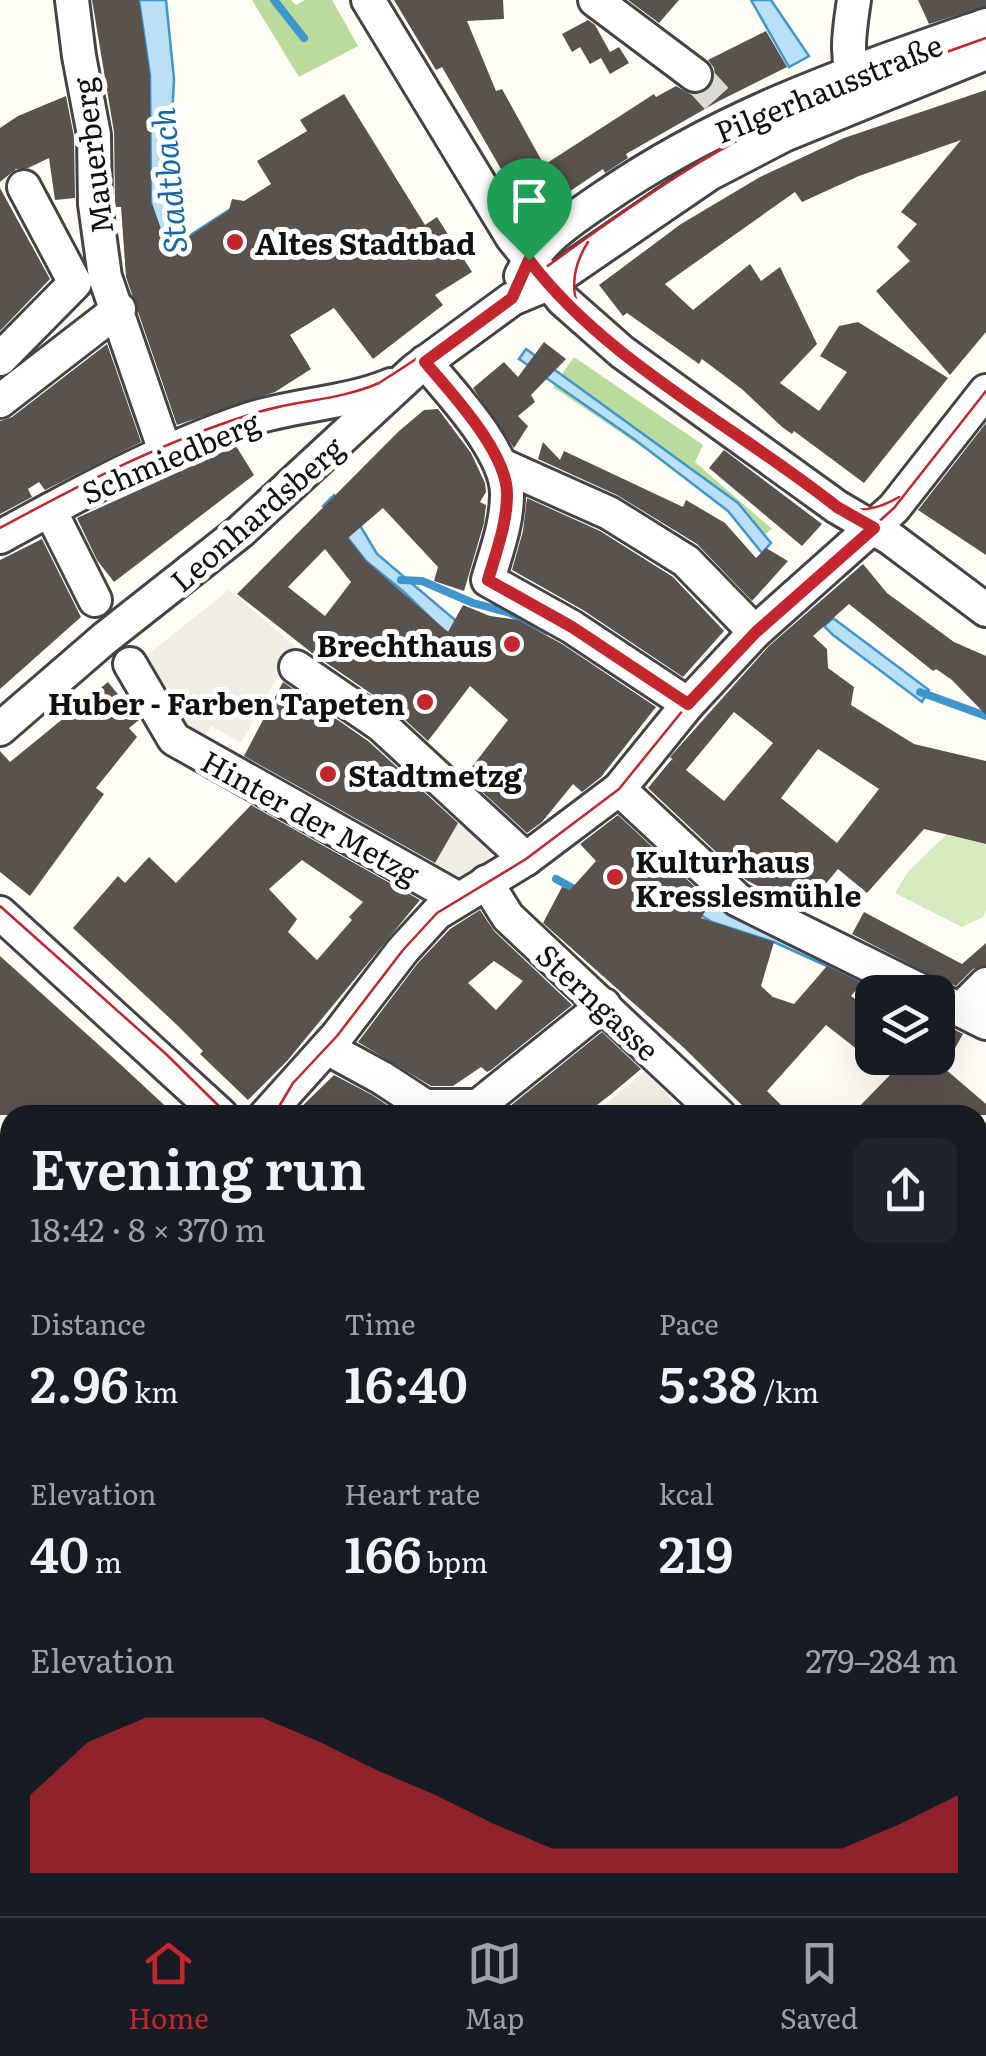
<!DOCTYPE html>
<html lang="en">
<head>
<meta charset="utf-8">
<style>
  body { margin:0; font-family:Literata,serif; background:#20242c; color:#f1f3f6; height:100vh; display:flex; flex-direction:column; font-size:38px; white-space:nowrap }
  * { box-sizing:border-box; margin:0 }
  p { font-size:32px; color:#9ea1a6 }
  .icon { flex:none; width:55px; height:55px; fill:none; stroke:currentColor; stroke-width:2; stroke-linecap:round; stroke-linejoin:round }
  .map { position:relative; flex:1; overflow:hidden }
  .side { position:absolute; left:0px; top:1105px; width:988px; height:812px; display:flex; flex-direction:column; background:#171b24; border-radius:30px 30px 0 0; box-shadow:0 10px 40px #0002 }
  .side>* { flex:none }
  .buttons { position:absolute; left:855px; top:975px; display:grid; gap:20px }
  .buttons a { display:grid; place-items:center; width:100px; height:100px; border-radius:20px; background:#171b24; box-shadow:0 10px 40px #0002; font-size:50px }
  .pin { position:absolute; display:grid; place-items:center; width:85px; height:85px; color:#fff; margin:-102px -42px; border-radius:50% 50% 50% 0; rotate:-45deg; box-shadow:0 0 10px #0007 }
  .pin .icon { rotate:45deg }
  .round { display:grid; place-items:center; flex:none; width:105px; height:105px; border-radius:20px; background:#20242c }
  .head { display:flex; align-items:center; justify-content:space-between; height:170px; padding:0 30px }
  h1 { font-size:55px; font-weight:600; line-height:75px }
  .metrics { display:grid; grid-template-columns:repeat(3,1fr); gap:15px; height:170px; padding:10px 30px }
  .metrics div { display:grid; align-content:center }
  .metrics b { font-size:50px; font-weight:600 }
  .metrics small { font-size:28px; font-weight:400 }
  .metrics p { font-size:28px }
  .chart { height:280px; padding:20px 30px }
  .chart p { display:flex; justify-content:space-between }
  .chart svg { width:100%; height:180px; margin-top:10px; fill:#c4262e; opacity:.7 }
  .menu { display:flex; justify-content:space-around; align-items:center; height:140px; border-top:2px solid #363941; background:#171b24; font-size:28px; color:#9ea1a6 }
  .menu a { display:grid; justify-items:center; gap:5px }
  .menu .active { color:#c4262e }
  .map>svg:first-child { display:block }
</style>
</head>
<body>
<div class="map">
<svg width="986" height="1916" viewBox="0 0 986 1916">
  <rect width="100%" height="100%" fill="#fffdf5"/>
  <path fill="#d5ebbd" d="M946,835l40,9v67l-3,6 -21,10 -67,-34 13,-21z"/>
  <g fill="#b9dc9c">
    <path d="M252,0h39l5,5 9,-5h27l26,46 -59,31z"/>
    <path d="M574,357l129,88 -8,17 77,67 -15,11 -26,-33 -178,-120z"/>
  </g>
  <g fill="#f1ede2">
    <path d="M229,590l191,162 67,75 2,31 -5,9 -30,13 -22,-13 34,-59 -101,-52 13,-27 -99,-55 -38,69 -30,-17 -10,16 -12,-7 -47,-76z"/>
    <path d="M646,1070l38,45h-91z"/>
    <path d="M10,1526v65l-10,11 10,17v83l-10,-21v-150z"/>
  </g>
  <g fill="#b9e0f7" stroke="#3f96cf" stroke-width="2.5">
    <path d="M139,0h27l8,79 -5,93 9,53v18l51,-33 41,179 -17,12 -48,-67 -19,-21 -35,-110 -1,-128z"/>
    <path d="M751,0h20l38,56 -20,11z"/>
    <path d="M526,349l212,154 33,40 -9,10 -34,-42 -94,-72 -115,-80z"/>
    <path d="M334,495l27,32 16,27 117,99 -50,-22 -40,-39 -38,-31 -43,-55z"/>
    <path d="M833,618l96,72 -7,12 -89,-67 -9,-9z"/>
    <path d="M690,895l26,8 187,89h-19l-110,-50 -62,-20 -23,-14z"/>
  </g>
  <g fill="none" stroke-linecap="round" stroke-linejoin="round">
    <g stroke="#3f96cf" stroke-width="8">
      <path d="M274,0l30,38"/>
      <path d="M401,580l21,1 51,22 37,10 37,18"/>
      <path d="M920,692l66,24"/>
      <path d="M556,879l24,13"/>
      <path d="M978,1215l8,6"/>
    </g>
  </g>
  <g fill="#5a524d" fill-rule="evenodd">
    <path d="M92,0h47l11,75 1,127 18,48 60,-40 3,-11 12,2 27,-17 -14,-23 50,-30 -7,-11 44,-26 81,131 12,-8 35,55 -37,23 8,10 -70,54 -39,-51 -44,27 21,34 -36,23 -98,33 -51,-148 -5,-70h-5l-1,-5 -1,-70z"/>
    <path d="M394,0h109l1,19 -37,2 29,70 6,-2 42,76 110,-71 2,3 20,-11 16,9 12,-2 11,-15 -1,-10 -6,-8 58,-29 21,36 -68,34 -93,53 2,4 -23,15 -2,-4 -67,45 -35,-45 -59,-102 -6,3z"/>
    <path d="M628,0h51l-20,23z"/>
    <path d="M918,0h68v6l-57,18z"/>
    <path d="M588,20l7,5 15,27 9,-5 10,16 -19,11 -9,-16 -11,6 -10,-17 -8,5 -10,-18z"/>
    <path d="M986,90v242l-36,43 -74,-84 34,-30 -13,-14 20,-23 -16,-12 60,-72 -102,36 -57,26 -7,-10 -130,92 28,26 57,-46 11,17 19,-14 37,77 -37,39 39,28 28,-39 -27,-16 19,-30 19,-4 90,56 -84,105 -70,-52 -2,3 -10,-7 -39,-37 -41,-31 -3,5 -72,-51 -4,3 -24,-31 82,-61 79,-47 84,-39z"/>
    <path d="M66,96l8,41 1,61 -20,2 -6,-42 -21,10 -12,1 -16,13v-54l18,-12z"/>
    <path d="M0,188l50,91 -50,52z"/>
    <path d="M544,342l22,17 -35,36 4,7 -17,14 10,10 -14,22 -41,-60 31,-26 14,15z"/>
    <path d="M107,344l34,98 -96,48 -6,-8 -11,7 4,8 -32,17v-93l12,-4z"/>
    <path d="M438,409l33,44 14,30 1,9 -6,10 6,3 -2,18 -20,68 -30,-10 4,-14 -55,-59 -35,30 18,23 82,71 15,-27 27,11 28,4 44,24 94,63 -55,70 -19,15 -9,-8 -31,38 -15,11 -62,-57 43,-56 -38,-34 -42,55 -36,-33 -80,-55 -75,-59 162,-163 25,-21zM325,549l26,33 -26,34 -37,-29z"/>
    <path d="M986,423v132l-68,-45z"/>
    <path d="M543,442l17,18 4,-9 119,56 3,-7 39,23 31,35 10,-10 22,13 -36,40 -55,-57 -80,-49 -79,-36z"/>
    <path d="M236,446l18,29 -140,107 -17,-22 -20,-42z"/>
    <path d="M724,450l98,74 -20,22 -93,-78z"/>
    <path d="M527,498l73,33 73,46 51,54 -41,46 -100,-67 -71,-40 11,-39z"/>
    <path d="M42,539l39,78 -81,72v-129z"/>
    <path d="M863,564l24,29 67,49 32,14v59l-34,-35 -16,-11 -3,2 -84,-67 -36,32 14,13 1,19 26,19 -3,18 63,39 72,17v83l-62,-15 -57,64 -29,-24 -34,41 -58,-30 -98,-92 24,-29 6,5 -8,-7 99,-111zM734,712l39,31 -49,58 -38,-31zM818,749l61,40 -42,54 -56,-45z"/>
    <path d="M108,682l31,38 -10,8 8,9 -41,51 8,6 -74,102 -30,-24v-121l10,11z"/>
    <path d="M283,682l85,59 90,82 -23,40 -191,-107z"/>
    <path d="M251,805l169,95 -133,161 -39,39 -48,-46 3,-3 -27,-27 -103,-96 45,-52 7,7 24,-26 27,26zM302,860l61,42 -14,15 3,3 -35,40 -29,-28 9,-13 -28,-30z"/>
    <path d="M618,815l93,87 -10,16 73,24 -13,44 12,11 21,7 33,-38 35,17 -11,13 21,15v47h66v-37l25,13 -19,34 42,36v11h-135l39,-40 -64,-50 -59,66 24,24h-39l-69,-68 -140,-124 19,-36 8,3 26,-29 -16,-17z"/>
    <path d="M480,910l14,21 78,74 -81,65 -4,2 -6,-5 -28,19h-22l-73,-44 60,-79 32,-34zM494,961l29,20 -27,29 -28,-27z"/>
    <path d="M864,912l98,52 24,-21v22l-13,4 -17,17 -17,-7 -87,-45z"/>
    <path d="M0,956l120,108 55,51h-175z"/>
    <path d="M602,1032l39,37 -31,26 -26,20h-85z"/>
    <path d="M334,1075l38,20 30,20h-109z"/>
  </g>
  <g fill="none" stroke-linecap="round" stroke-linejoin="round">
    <path stroke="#dbdad3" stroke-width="32" stroke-dasharray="32 16" stroke-linecap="butt" d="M695,75l24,26"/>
    <defs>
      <g id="minor">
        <path d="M72,0l7,56 15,79 1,69 10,73 61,177"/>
        <path d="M368,0l144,237 51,63 59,52 215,155 53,31 96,72"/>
        <path d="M595,0l100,75"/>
        <path d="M854,0c-5,33 -10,61 5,92"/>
        <path d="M521,276c18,-36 50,-56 82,-78 122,-84 245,-125 383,-173"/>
        <path d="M0,359l75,-76 -51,-96"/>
        <path d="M425,362c27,32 83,91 82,133 0,29 -11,57 -19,85l84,47 116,77"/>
        <path d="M0,401l119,-92"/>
        <path d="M504,466l105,47 77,48 69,71"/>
        <path d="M50,510l45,90"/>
        <path d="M0,537c80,-44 163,-89 250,-118 46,-15 95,-15 141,-34"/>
        <path d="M130,664l44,75 283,159"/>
        <path d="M296,667l85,58 145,134"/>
        <path d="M0,729l104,-90 137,-108 174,-161 97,-71 36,-15 161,-110 75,-39 202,-82"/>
        <path d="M619,789l119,111 186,92"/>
        <path d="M486,882l22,35 211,198"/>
        <path d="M0,913l221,202"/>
        <path d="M938,999l48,24"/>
        <path d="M960,1010l26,-26"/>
        <path d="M327,1048l55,30 43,28h53l126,-101"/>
        <path d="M266,1115l71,-79 66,-86 34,-37 89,-54 93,-70 69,-85 67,-72 139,-124 92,-117"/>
        <path d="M978,1195l8,3"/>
        <path d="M0,1242l10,1"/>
        <path d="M978,1341l8,2"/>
        <path d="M0,1547l10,-7"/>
        <path d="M978,1573l8,4"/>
        <path d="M0,1648l10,18"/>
        <path d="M978,1863l8,6"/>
        <path d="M110,1908l2,8"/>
        <path d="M636,1908l10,8"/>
        <path d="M387,1916l2,-8"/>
        <path d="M431,1916l12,-8"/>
        <path d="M703,1916l6,-8"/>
      </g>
    </defs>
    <use href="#minor" stroke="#444" stroke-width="38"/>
    <use href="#minor" stroke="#fff" stroke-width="32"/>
    <g stroke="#c4262e" stroke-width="2.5">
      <path d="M588,242c-23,36 -17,73 16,101l226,160c24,11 46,8 69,-6"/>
      <path d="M0,528c81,-44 164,-87 252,-114 42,-14 86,-13 127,-31 110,-69 210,-153 321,-221 90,-55 187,-89 286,-124"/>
      <path d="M0,906l166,148 62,61"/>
      <path d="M274,1115l19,-32 44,-47 66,-86 34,-37 89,-54 93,-70 69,-85 67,-72 139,-124 92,-117"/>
      <path d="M978,1858l8,6"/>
      <path d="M712,1916l6,-8"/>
    </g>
  </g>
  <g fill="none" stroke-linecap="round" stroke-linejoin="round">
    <defs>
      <path id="route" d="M529,260c76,101 209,168 308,247l37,21 -118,104 -68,72 -116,-77 -84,-47c8,-28 19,-56 19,-85 1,-42 -55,-101 -82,-133l87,-64z"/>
    </defs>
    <use href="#route" stroke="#fff" stroke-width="20"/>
    <use href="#route" stroke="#c4262e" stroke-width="12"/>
  </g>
  <g fill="#c4262e" stroke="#fff" stroke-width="4">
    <circle cx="235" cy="242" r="10"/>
    <circle cx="512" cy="644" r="10"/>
    <circle cx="425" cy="702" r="10"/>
    <circle cx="328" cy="774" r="10"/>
    <circle cx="615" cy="877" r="10"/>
  </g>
  <g text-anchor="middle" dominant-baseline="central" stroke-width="10" stroke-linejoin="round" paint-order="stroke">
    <g font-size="30" fill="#111" stroke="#fff">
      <text transform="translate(828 87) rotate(-22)">Pilgerhausstraße</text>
      <text transform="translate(91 156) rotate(-97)">Mauerberg</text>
      <text transform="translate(170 456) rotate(-23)">Schmiedberg</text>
      <text transform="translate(256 513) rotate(-41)">Leonhardsberg</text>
      <text transform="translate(311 816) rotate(29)">Hinter der Metzg</text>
      <text transform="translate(599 1001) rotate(43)">Sterngasse</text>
    </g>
    <g font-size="30" font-weight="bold" fill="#111" stroke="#fff" text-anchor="start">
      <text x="255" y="242">Altes Stadtbad</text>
      <text x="492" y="644" text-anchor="end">Brechthaus</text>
      <text x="405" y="702" text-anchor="end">Huber - Farben Tapeten</text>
      <text x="348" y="774">Stadtmetzg</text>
      <text x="635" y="860">Kulturhaus<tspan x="635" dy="34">Kresslesmühle</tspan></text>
    </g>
    <g font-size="32" font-style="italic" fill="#1768a6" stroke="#fff">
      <text transform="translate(167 181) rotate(-95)">Stadtbach</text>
    </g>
  </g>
</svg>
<div class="buttons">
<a><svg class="icon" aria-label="layers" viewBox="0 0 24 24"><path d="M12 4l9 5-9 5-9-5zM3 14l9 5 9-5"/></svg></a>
</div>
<div class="pin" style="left:529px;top:260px;background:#1e9e55"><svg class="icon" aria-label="arrive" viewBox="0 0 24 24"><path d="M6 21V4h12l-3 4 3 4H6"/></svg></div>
<section class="side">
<div class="head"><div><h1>Evening run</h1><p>18:42 · 8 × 370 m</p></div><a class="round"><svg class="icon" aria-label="share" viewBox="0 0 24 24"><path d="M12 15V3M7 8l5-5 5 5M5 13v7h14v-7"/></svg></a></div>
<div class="metrics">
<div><p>Distance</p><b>2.96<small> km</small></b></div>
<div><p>Time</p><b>16:40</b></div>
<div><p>Pace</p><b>5:38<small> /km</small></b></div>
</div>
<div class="metrics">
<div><p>Elevation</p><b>40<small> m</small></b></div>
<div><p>Heart rate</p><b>166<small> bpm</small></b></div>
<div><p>kcal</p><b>219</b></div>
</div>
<div class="chart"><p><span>Elevation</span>279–284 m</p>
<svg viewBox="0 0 160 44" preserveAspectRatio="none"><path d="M0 44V25L10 12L20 6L30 6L40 6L50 12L60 19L70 25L80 32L90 38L100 38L110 38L120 38L130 38L140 38L150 32L160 25V44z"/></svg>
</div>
</section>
</div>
<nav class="menu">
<a class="active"><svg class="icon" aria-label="home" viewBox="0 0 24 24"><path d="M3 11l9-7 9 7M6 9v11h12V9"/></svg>Home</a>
<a><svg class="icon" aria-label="map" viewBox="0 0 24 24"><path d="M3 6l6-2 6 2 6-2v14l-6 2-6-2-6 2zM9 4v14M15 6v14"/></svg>Map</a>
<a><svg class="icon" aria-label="saved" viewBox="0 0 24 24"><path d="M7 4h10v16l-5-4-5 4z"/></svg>Saved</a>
</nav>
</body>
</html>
